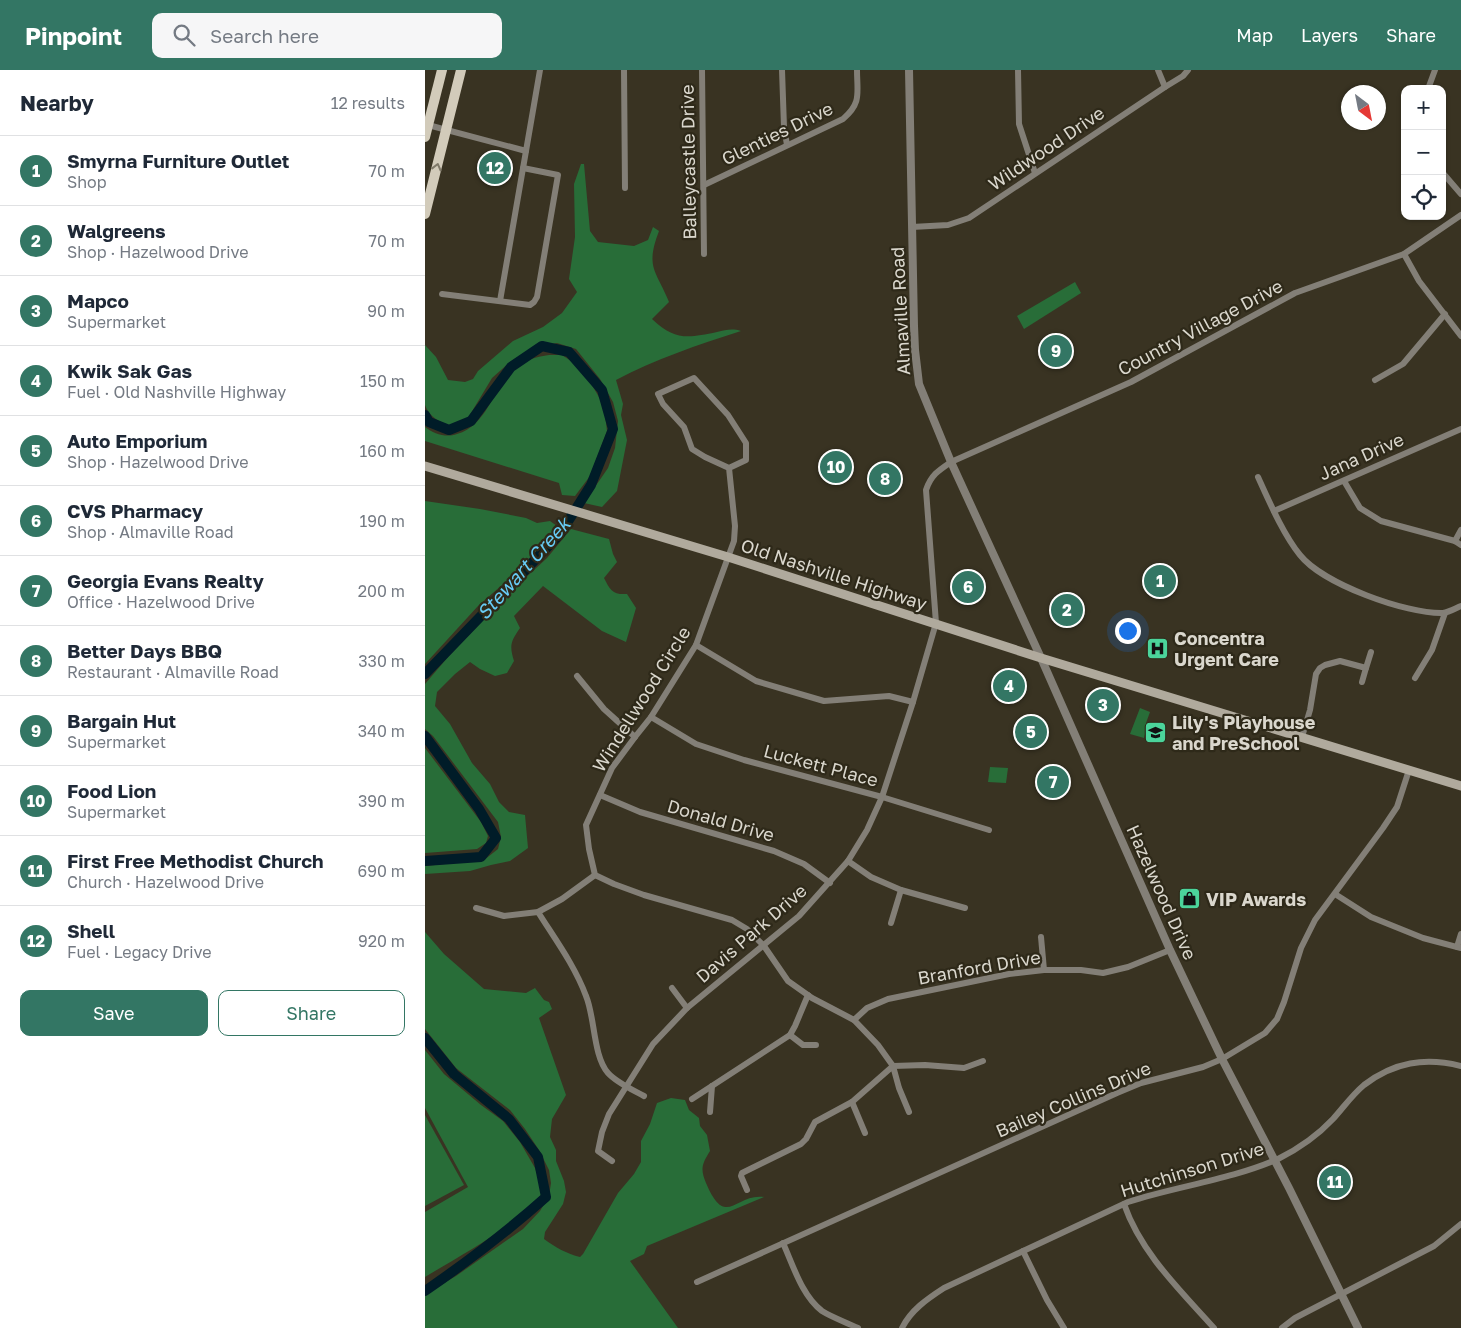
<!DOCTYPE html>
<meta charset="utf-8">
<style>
:root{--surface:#fff;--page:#f6f6f7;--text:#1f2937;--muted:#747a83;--line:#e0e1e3;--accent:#337664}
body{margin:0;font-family:"Golos Text",sans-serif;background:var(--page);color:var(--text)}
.controls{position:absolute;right:15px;top:15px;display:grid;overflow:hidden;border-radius:10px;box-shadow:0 1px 4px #0004}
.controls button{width:45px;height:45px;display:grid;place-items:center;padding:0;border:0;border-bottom:1px solid var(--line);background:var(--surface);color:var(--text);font:25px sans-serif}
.compass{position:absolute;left:916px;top:15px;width:45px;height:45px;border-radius:50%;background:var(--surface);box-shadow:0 1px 4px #0004;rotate:148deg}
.you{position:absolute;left:702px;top:560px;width:18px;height:18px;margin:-12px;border:4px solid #fff;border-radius:50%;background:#1a73e8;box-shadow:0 0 0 8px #1a73e833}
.badge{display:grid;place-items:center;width:32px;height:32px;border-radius:50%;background:var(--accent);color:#fff;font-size:16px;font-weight:700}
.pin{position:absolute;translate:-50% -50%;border:2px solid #fff;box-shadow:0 1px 5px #0006}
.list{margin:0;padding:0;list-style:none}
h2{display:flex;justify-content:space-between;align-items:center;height:65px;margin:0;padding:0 20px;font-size:21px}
h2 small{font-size:16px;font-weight:400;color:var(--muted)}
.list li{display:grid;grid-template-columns:32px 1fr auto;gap:15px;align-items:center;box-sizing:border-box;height:70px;padding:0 20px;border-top:1px solid var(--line)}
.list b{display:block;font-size:19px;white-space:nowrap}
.list p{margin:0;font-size:16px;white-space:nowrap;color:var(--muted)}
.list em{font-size:16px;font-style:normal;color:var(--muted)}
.actions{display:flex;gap:10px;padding:15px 20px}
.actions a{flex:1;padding:11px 0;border:1px solid var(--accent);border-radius:10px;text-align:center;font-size:18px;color:var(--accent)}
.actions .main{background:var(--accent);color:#fff}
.icon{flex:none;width:28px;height:28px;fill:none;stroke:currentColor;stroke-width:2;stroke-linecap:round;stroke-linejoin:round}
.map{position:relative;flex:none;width:1036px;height:1258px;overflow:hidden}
header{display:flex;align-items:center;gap:30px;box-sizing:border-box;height:70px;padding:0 25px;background:var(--accent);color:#fff}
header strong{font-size:24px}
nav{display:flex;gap:28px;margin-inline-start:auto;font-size:18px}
.search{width:350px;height:45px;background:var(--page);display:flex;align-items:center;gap:12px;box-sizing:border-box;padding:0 18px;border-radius:10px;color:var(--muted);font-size:19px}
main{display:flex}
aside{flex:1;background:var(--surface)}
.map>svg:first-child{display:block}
.green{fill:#286d38}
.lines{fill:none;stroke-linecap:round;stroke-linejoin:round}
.river{stroke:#001c28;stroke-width:10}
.minor{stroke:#837f77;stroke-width:6}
.tertiary{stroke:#837f77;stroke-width:8}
.secondary{stroke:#b0aa9d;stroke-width:9}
.primary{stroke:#d2cbba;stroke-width:10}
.oneway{stroke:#807a6a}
.labels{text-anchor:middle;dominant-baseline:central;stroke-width:4.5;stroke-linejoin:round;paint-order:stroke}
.street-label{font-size:18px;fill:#dad7cd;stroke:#2e2919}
.poi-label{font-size:18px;font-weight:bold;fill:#dad7cd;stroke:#2e2919;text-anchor:start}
.water-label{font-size:19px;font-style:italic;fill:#67ccf6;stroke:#2e2919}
</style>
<header>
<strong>Pinpoint</strong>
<div class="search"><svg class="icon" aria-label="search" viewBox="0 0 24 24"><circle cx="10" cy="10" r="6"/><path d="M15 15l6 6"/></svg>Search here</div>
<nav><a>Map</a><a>Layers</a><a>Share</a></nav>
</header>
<main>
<aside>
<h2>Nearby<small>12 results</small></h2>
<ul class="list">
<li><span class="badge">1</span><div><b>Smyrna Furniture Outlet</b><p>Shop</p></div><em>70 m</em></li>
<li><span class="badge">2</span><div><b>Walgreens</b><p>Shop · Hazelwood Drive</p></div><em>70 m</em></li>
<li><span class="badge">3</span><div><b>Mapco</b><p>Supermarket</p></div><em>90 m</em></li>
<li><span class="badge">4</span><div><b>Kwik Sak Gas</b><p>Fuel · Old Nashville Highway</p></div><em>150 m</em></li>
<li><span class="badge">5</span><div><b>Auto Emporium</b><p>Shop · Hazelwood Drive</p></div><em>160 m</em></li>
<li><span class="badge">6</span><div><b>CVS Pharmacy</b><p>Shop · Almaville Road</p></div><em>190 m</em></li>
<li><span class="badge">7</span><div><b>Georgia Evans Realty</b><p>Office · Hazelwood Drive</p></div><em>200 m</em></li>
<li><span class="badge">8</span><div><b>Better Days BBQ</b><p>Restaurant · Almaville Road</p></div><em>330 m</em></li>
<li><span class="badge">9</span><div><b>Bargain Hut</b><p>Supermarket</p></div><em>340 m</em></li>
<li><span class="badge">10</span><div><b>Food Lion</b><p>Supermarket</p></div><em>390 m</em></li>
<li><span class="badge">11</span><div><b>First Free Methodist Church</b><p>Church · Hazelwood Drive</p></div><em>690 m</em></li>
<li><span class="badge">12</span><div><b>Shell</b><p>Fuel · Legacy Drive</p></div><em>920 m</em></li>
</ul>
<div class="actions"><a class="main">Save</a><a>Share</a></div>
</aside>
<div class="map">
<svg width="1036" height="1258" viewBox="0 0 1036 1258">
<rect width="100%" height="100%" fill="#393322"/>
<g class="green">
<path d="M156,94H159L165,161L173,172L209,176L223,170L228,157L234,161C220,198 231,200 244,232L227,249C250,271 263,268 292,262C301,260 307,258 316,261C273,275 230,289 191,310L198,334L196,345L202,370L192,421L177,437L159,433L183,398L190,378L193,351L188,332L175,309L151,279L132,273L109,277L85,292L67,308L43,348L27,356C16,353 4,347 0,335C0,325 0,288 0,275L11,287L23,310L40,312L48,309L53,301L88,271L118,257L137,243L152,222L144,209L150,167L149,114Z"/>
<path d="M650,212L656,223L599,259L592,246Z"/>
<path d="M124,285H137L152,295L167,315L179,336L182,361L165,406L150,426L137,425L134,413L0,371V357C9,364 21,368 32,364C65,354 68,314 92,296C102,289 112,287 124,285Z"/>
<path d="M0,431L55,439L101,448L112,453L125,451L132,456L116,476L85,508L53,536L0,594Z"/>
<path d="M146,459L184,469L188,484L192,492L179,508C185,520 188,525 202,524L211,538L201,572L177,561L118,516L89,546L95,558C86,571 84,575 89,591L82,603L70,606L55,599L45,592L30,604L12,622L10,636L25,654L47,693L65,714L74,732L84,742L100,745L103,778L85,791L66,795L45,801L0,804V796L59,790L73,779L76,767L73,752L8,666L0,659V614L23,587L82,525L122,488Z"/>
<path d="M715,638L725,642L721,653L723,654L719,668L705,664Z"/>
<path d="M0,678L56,752L63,766L61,773L52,779L0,783Z"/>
<path d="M565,697L583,698L581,713L563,712Z"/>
<path d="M0,862L19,884L59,919L101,923L110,918L119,930L124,932L127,939L114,948L141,1025L127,1049L125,1067L131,1080V1091L139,1111L141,1122L138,1134L120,1162L119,1169C130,1177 142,1184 155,1187L158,1184L193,1123L209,1104L216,1092V1071L225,1054L232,1033L246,1028L260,1030L264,1040L274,1048L275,1056L282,1065L285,1081C277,1094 275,1099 281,1113C301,1160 310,1123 339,1127L222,1176L219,1184L205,1191L253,1258H0V1224L31,1206L98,1159L115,1141L124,1126L126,1113L124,1100L114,1080L100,1059L85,1040L31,998L0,959Z"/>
<path d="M0,980L19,1004L56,1035L78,1051L95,1072L110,1098L115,1113L116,1125C83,1161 41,1182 0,1207V1142L43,1117L0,1038Z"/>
<path d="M0,1045L39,1115L0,1136Z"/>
</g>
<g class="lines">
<g class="river">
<path d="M0,345L4,352L24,360L46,351L86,297L117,276L144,282L177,320L188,359L166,415L135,464L0,604"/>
<path d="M0,666L54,739L71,768L56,787L0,791"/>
<path d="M0,968L29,1004L84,1049L113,1087L121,1127C83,1161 42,1192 0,1221"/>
</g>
<g class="minor">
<path d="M199,0L200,118"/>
<path d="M277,0L279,184"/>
<path d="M357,0L359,57L362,75"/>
<path d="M593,0L594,54L610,103"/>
<path d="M733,0L740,17"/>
<path d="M1003,19L1010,0"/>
<path d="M3,55L101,81L115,0"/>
<path d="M1017,102L1036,124"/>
<path d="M279,115L418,49C437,33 432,23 432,0"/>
<path d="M487,157L523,155L544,148L740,17L758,6L763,0"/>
<path d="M979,184L994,211L1036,266"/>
<path d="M17,224L105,235L109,232L112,227L133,105L98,98"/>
<path d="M75,231L101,81"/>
<path d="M950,310L978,294L1020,244"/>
<path d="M304,398L280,387L267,379L259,357L238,334L233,324L269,308L303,345L321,373V390L304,398L310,456L309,471L271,575L226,647L210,667L187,698L161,755L164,779L170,805L189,814L219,825L307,850L322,859L339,876L363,911L387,928L429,950L453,975L468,996L500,995L539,998L558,991"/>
<path d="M833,407C844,431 858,464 875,485C898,514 981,544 1018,543C1024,542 1031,538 1036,536"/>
<path d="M919,411L935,438L956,451L1030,471L1036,475"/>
<path d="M849,441L1036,359"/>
<path d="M1030,471L1036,460"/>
<path d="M271,575L331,611L399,631L464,626L488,632"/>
<path d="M941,598L946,582"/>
<path d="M152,606L179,639L210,667"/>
<path d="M990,608L1007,580L1020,543"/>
<path d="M226,647L271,674L319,690L457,727L564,760"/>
<path d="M877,667L885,640L891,604L895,598L900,595L915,591L941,598L937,612"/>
<path d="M175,725L215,742L349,781L379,794L405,813"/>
<path d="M423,791L446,807L476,820L540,838"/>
<path d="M910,824L946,847L998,868L1036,878"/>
<path d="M51,838L79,846L113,842L137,829L170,805"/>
<path d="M113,842C130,869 150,896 161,926C170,947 168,986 183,1003C192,1013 208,1020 219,1026"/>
<path d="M466,853L476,820"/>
<path d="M616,867L619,900"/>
<path d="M1032,877L1036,864"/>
<path d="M247,918L262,938"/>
<path d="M429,950L442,938L463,929L584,904L619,900H656L678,903L703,897L745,880"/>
<path d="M365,965L378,975H391"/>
<path d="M267,1029L365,965L370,956L383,925"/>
<path d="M427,1032L440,1063"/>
<path d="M285,1042L287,1016"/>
<path d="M187,1091L173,1081L177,1062L184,1044L228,974L262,938L374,846L423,791L442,760L457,727L488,632L511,553L501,420C506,405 514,400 526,392L706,312L870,223L979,184L1036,145"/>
<path d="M322,1120L316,1106L317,1103L376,1074L381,1069L390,1052L427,1032L468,996L474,1018L484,1042"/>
<path d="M699,1134C716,1183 755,1220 789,1258"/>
<path d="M358,1173C368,1195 377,1226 397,1241C408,1248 421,1252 433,1258"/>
<path d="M598,1181L622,1230L639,1258"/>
<path d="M272,1212L692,1023L716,1013L778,997L797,989L840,963L852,949L859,932L876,878L890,850L958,758L972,737L984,700"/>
<path d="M477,1258C486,1240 502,1229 519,1218L703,1132C752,1116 805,1110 853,1089C873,1079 893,1065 908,1049C918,1038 927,1025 939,1015C969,992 1000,987 1036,996"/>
<path d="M857,1258L870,1248L1009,1176L1036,1154"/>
</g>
<path class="tertiary" d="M484,0L489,256L490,280L494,314L526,392L616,588L745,880L797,989L864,1118L933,1258"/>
<path class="secondary" d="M0,396L303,487L616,588L1036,716"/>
<g class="primary">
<path d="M0,67L17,0"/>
<path d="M0,144L36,0"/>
</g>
</g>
<defs><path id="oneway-chevron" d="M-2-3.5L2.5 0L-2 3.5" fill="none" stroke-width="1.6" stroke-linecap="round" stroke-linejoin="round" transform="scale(1.25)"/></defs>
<use class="oneway" href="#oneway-chevron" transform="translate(12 97) rotate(-76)"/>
<defs>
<symbol id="hospital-square" viewBox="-11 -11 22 22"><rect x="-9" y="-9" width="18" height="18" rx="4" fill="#4bd49b" stroke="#2e2919"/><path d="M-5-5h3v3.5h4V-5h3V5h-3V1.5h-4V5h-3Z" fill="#111"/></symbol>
<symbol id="school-square" viewBox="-11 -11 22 22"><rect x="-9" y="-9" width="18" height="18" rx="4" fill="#4bd49b" stroke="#2e2919"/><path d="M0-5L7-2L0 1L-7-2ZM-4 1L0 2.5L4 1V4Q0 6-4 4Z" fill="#111"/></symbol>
<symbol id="shop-square" viewBox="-11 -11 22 22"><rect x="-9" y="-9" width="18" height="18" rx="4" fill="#4bd49b" stroke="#2e2919"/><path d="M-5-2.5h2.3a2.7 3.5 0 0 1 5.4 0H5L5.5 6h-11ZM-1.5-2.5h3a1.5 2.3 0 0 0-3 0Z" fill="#111"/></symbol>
</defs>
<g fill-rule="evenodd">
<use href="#hospital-square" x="720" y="566" width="25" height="25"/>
<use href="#school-square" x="718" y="650" width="25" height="25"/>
<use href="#shop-square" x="752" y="816" width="25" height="25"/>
</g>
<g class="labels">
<g class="street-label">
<text transform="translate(352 63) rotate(-26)">Glenties Drive</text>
<text transform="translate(621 78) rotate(-34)">Wildwood Drive</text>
<text transform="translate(263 92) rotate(-91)">Balleycastle Drive</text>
<text transform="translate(475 241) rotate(-93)">Almaville Road</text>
<text transform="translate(775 257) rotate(-28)">Country Village Drive</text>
<text transform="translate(936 386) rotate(-24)">Jana Drive</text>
<text transform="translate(409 504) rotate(18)">Old Nashville Highway</text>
<text transform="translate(216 629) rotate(-58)">Windellwood Circle</text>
<text transform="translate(396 695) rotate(15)">Luckett Place</text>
<text transform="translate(296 750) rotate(16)">Donald Drive</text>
<text transform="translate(737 822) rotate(66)">Hazelwood Drive</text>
<text transform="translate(326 863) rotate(-41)">Davis Park Drive</text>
<text transform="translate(554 897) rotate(-10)">Branford Drive</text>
<text transform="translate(648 1029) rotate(-23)">Bailey Collins Drive</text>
<text transform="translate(767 1099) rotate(-17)">Hutchinson Drive</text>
</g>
<g class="poi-label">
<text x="749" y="568">Concentra<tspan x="749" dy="21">Urgent Care</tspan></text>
<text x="747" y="652">Lily's Playhouse<tspan x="747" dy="21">and PreSchool</tspan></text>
<text x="781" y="829">VIP Awards</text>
</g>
<g class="water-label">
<text transform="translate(98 498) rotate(-48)">Stewart Creek</text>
</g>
</g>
</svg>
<div class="controls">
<button>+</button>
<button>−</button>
<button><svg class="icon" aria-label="locate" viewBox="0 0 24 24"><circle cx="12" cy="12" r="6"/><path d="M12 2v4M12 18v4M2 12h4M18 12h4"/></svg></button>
</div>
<svg class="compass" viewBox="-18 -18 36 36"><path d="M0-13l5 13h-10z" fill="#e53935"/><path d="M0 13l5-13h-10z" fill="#747a83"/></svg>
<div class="you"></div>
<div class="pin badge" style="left:735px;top:511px">1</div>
<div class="pin badge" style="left:642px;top:540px">2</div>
<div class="pin badge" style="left:678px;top:635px">3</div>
<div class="pin badge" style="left:584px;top:616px">4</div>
<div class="pin badge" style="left:606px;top:662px">5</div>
<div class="pin badge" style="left:543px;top:517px">6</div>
<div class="pin badge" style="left:628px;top:712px">7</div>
<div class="pin badge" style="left:460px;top:409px">8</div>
<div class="pin badge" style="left:631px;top:281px">9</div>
<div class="pin badge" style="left:411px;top:397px">10</div>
<div class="pin badge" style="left:910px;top:1112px">11</div>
<div class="pin badge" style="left:70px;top:98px">12</div>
</div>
</main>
